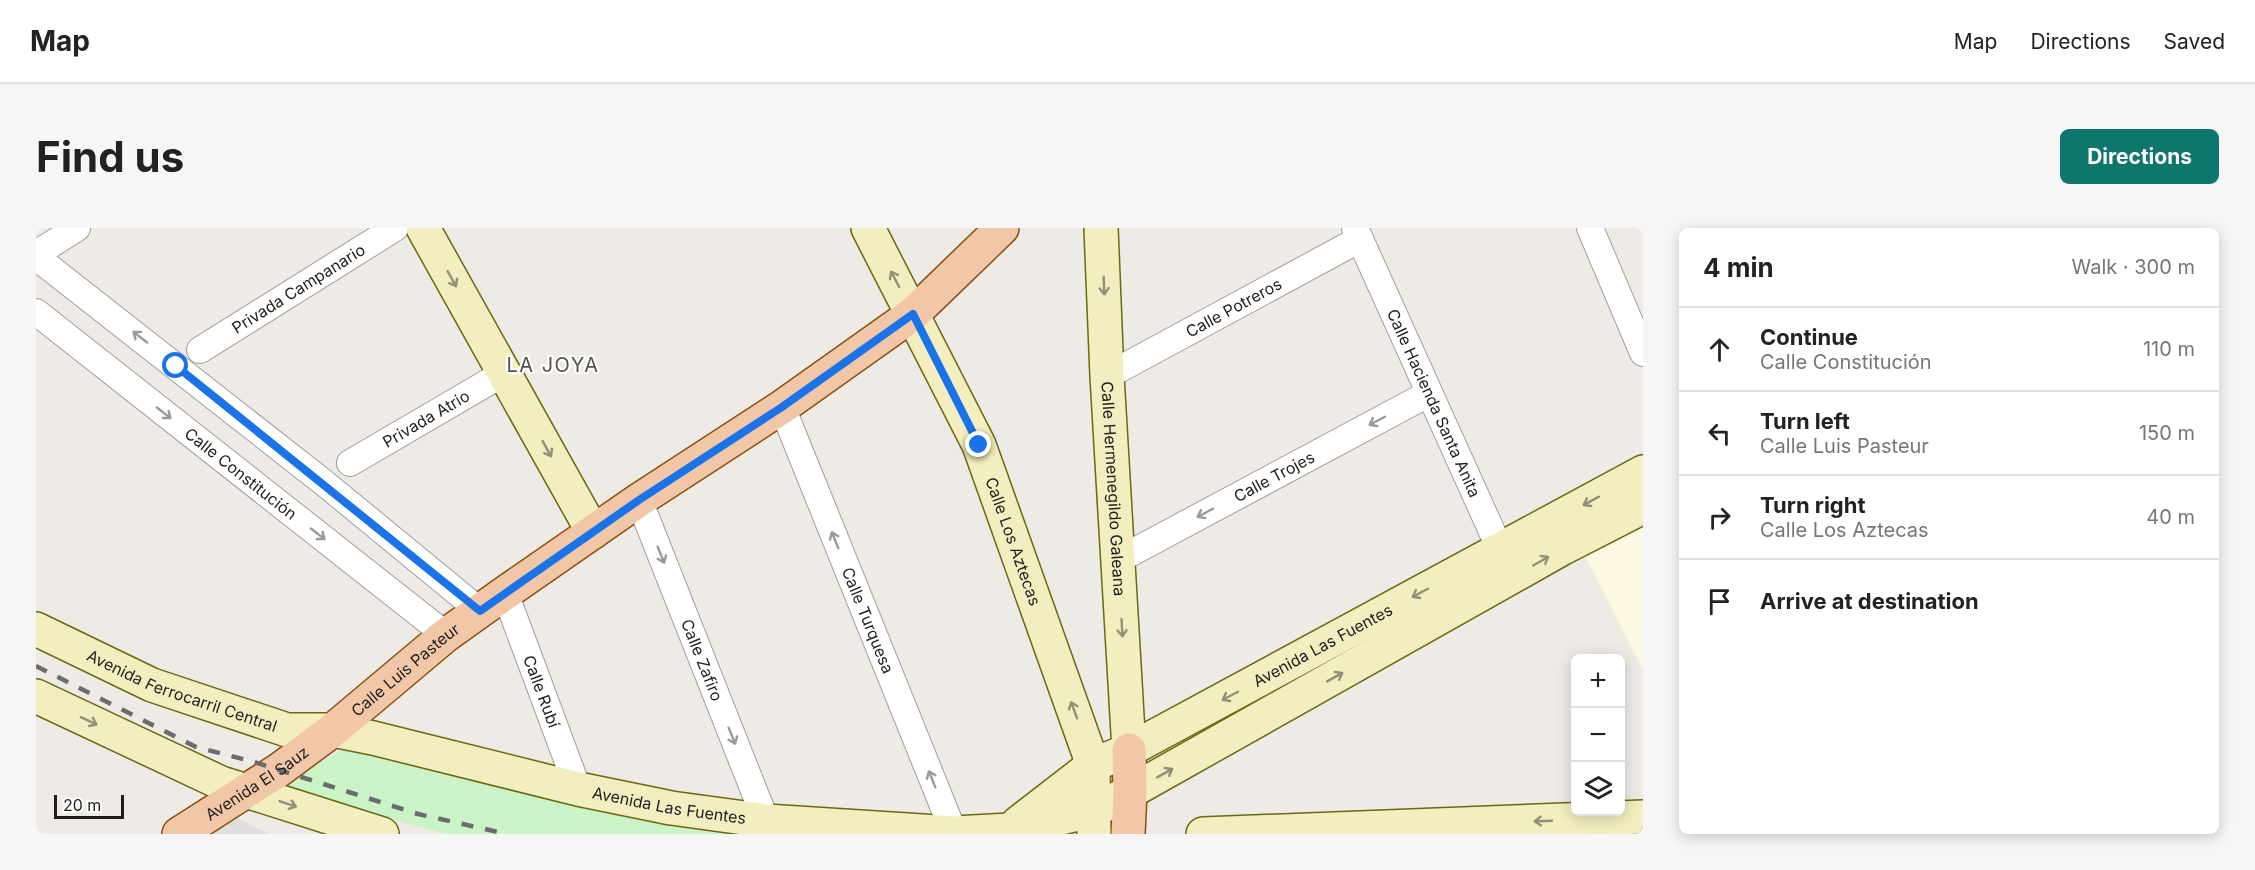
<!DOCTYPE html>
<meta charset="utf-8">
<style>
:root{--surface:#fff;--page:#f6f6f6;--text:#222;--muted:#767676;--line:#e0e0e0;--accent:#0f766e}
body{margin:0;font-family:Inter,sans-serif;background:var(--page);color:var(--text)}
.controls{position:absolute;right:18px;bottom:18px;display:grid;overflow:hidden;border-radius:9px;box-shadow:0 3px 15px #0003}
.controls button{width:54px;height:54px;display:grid;place-items:center;padding:0;border:0;border-bottom:2px solid var(--line);background:var(--surface);color:var(--text);font:30px sans-serif}
.scale{position:absolute;left:18px;bottom:15px;width:70px;box-sizing:border-box;padding-left:6px;border:3px solid #1e1e1e;border-top:0;font-size:16px;line-height:21px;white-space:nowrap;color:#1e1e1e;-webkit-text-stroke:4px #fff;paint-order:stroke}
.stop{position:absolute;width:18px;height:18px;margin:-14px;border:4px solid #1a73e8;border-radius:50%;background:#fff}
.stop.end{background:#1a73e8;border-color:#fff;box-shadow:0 2px 6px #0008}
.list{margin:0;padding:0;list-style:none}
h2{display:flex;justify-content:space-between;align-items:center;height:78px;margin:0;padding:0 24px;font-size:26px}
h2 small{font-size:20px;font-weight:400;color:var(--muted)}
.list li{display:grid;grid-template-columns:39px 1fr auto;gap:18px;align-items:center;box-sizing:border-box;height:84px;padding:0 24px;border-top:2px solid var(--line)}
.list b{display:block;font-size:22px;white-space:nowrap}
.list p{margin:0;font-size:20px;white-space:nowrap;color:var(--muted)}
.list em{font-size:20px;font-style:normal;color:var(--muted)}
.icon{flex:none;width:33px;height:33px;fill:none;stroke:currentColor;stroke-width:2;stroke-linecap:round;stroke-linejoin:round}
.map{position:relative;flex:none;width:1607px;height:606px;overflow:hidden;border-radius:9px}
header{display:flex;align-items:center;gap:36px;box-sizing:border-box;height:84px;padding:0 30px;background:var(--surface);border-bottom:2px solid var(--line)}
header strong{font-size:28px}
nav{display:flex;gap:33px;margin-inline-start:auto;font-size:21px}
.intro{display:flex;align-items:center;justify-content:space-between;box-sizing:border-box;height:144px;padding:0 36px}
h1{margin:0;font-size:42px}
.button{padding:15px 27px;border-radius:9px;background:var(--accent);color:#fff;font-size:21px;font-weight:700}
main{display:flex;gap:36px;padding:0 36px}
aside{flex:1;background:var(--surface);border-radius:9px;box-shadow:0 3px 15px #0003}
.map>svg:first-child{display:block}
.education{fill:#fcf8e1}
.park{fill:#caf4c7}
.parking{fill:#dedede}
.lines{fill:none;stroke-linecap:round;stroke-linejoin:round}
.minor-casing{stroke:#9f9f9f;stroke-width:28}
.secondary-casing{stroke:#6a6810;stroke-width:36}
.primary-casing{stroke:#895010;stroke-width:36}
.minor{stroke:#fff;stroke-width:26}
.secondary{stroke:#f3eebf;stroke-width:33}
.primary{stroke:#f2c7a7;stroke-width:33}
.rail{stroke:#6c6c6c;stroke-width:4.5;stroke-dasharray:12 12;stroke-linecap:butt}
.oneway{stroke:#939077}
.oneway2{stroke:#9a9a9a}
.route{stroke:#1a73e8;stroke-width:8}
.labels{text-anchor:middle;dominant-baseline:central;stroke-width:4.5;stroke-linejoin:round;paint-order:stroke}
.street-label{font-size:16px;fill:#1e1e1e;stroke:#fff}
.quarter-label{font-size:20px;letter-spacing:1.5px;fill:#515151;stroke:#fff}
</style>
<header>
<strong>Map</strong>
<nav><a>Map</a><a>Directions</a><a>Saved</a></nav>
</header>
<div class="intro"><h1>Find us</h1><a class="button">Directions</a></div>
<main>
<div class="map">
<svg width="1607" height="606" viewBox="0 0 1607 606">
<rect width="100%" height="100%" fill="#eeeae6"/>
<path class="education" d="M1607,297V442L1548,326Z"/>
<path class="park" d="M314,518L712,606H410L240,559Z"/>
<path class="parking" d="M202,590L232,606H156L184,592Z"/>
<g class="lines">
<defs>
<g id="minor">
<path id="s1" d="M1319,0L1472,339"/>
<path d="M1554,0L1607,125"/>
<path d="M0,26L41,0"/>
<path d="M0,29L287,254L444,383"/>
<path id="s2" d="M0,84L410,407"/>
<path id="s3" d="M164,122L359,0"/>
<path id="s4" d="M1071,148L1324,11"/>
<path id="s5" d="M746,179L918,605"/>
<path id="s6" d="M314,235L468,145"/>
<path id="s7" d="M603,272L730,593"/>
<path id="s8" d="M1082,332L1392,166"/>
<path id="s9" d="M469,365L542,561"/>
</g>
<g id="secondary">
<path d="M387,0L557,304"/>
<path id="s10" d="M832,0L943,217L1057,537L1058,606"/>
<path id="s11" d="M1065,0L1071,148L1093,522"/>
<path id="s12" d="M0,401L116,457L251,502H297L337,510L542,561L635,580L730,593L918,605L974,602L1059,582L1094,564L1527,320L1607,279"/>
<path d="M0,468L185,555L346,606"/>
<path id="s13" d="M982,595L1057,537L1093,522L1607,244"/>
<path d="M1167,606L1607,589"/>
</g>
<g id="primary">
<path id="s14" d="M143,606L243,542L297,502L410,407L469,365L603,272L746,179L877,86L966,0"/>
<path d="M1092,606L1094,564L1093,522"/>
</g>
</defs>
<use href="#minor" class="minor-casing"/>
<use href="#secondary" class="secondary-casing"/>
<use href="#primary" class="primary-casing"/>
<use href="#minor" class="minor"/>
<use href="#secondary" class="secondary"/>
<use href="#primary" class="primary"/>
<path class="rail" d="M0,438L160,519L218,534L382,586L471,606"/>
</g>
<defs><path id="oneway-shaft" d="M-6 0H5M1.5-3L5.5 0L1.5 3" fill="none" stroke-width="1.6" stroke-linecap="round" stroke-linejoin="round" transform="scale(1.5)"/></defs>
<g class="oneway">
<use href="#oneway-shaft" transform="translate(416 51) rotate(61)"/>
<use href="#oneway-shaft" transform="translate(859 51) rotate(-118)"/>
<use href="#oneway-shaft" transform="translate(1068 58) rotate(88)"/>
<use href="#oneway-shaft" transform="translate(511 221) rotate(61)"/>
<use href="#oneway-shaft" transform="translate(1555 273) rotate(151)"/>
<use href="#oneway-shaft" transform="translate(1505 333) rotate(-30)"/>
<use href="#oneway-shaft" transform="translate(1384 365) rotate(152)"/>
<use href="#oneway-shaft" transform="translate(1086 400) rotate(87)"/>
<use href="#oneway-shaft" transform="translate(1299 449) rotate(-29)"/>
<use href="#oneway-shaft" transform="translate(1194 468) rotate(152)"/>
<use href="#oneway-shaft" transform="translate(1038 482) rotate(-110)"/>
<use href="#oneway-shaft" transform="translate(53 493) rotate(25)"/>
<use href="#oneway-shaft" transform="translate(1129 545) rotate(-29)"/>
<use href="#oneway-shaft" transform="translate(252 576) rotate(18)"/>
<use href="#oneway-shaft" transform="translate(1507 593) rotate(178)"/>
</g>
<g class="oneway2">
<use href="#oneway-shaft" transform="translate(104 109) rotate(-142)"/>
<use href="#oneway-shaft" transform="translate(128 185) rotate(38)"/>
<use href="#oneway-shaft" transform="translate(1341 193) rotate(152)"/>
<use href="#oneway-shaft" transform="translate(1169 285) rotate(152)"/>
<use href="#oneway-shaft" transform="translate(282 306) rotate(38)"/>
<use href="#oneway-shaft" transform="translate(799 312) rotate(-112)"/>
<use href="#oneway-shaft" transform="translate(625 327) rotate(68)"/>
<use href="#oneway-shaft" transform="translate(696 508) rotate(68)"/>
<use href="#oneway-shaft" transform="translate(896 551) rotate(-112)"/>
</g>
<g class="lines">
<path class="route" d="M140,138L444,383L603,272L746,179L877,86L943,217"/>
</g>
<g class="labels">
<g class="street-label">
<text stroke="none"><textPath href="#s3" startOffset="116">Privada Campanario</textPath></text>
<text stroke="none"><textPath href="#s4" startOffset="144">Calle Potreros</textPath></text>
<text stroke="none"><textPath href="#s1" startOffset="192">Calle Hacienda Santa Anita</textPath></text>
<text stroke="none"><textPath href="#s6" startOffset="88">Privada Atrio</textPath></text>
<text stroke="none"><textPath href="#s2" startOffset="261">Calle Constitución</textPath></text>
<text stroke="none"><textPath href="#s8" startOffset="177">Calle Trojes</textPath></text>
<text stroke="none"><textPath href="#s11" startOffset="261">Calle Hermenegildo Galeana</textPath></text>
<text stroke="none"><textPath href="#s10" startOffset="346">Calle Los Aztecas</textPath></text>
<text stroke="none"><textPath href="#s5" startOffset="230">Calle Turquesa</textPath></text>
<text stroke="none"><textPath href="#s13" startOffset="354">Avenida Las Fuentes</textPath></text>
<text stroke="none"><textPath href="#s7" startOffset="172">Calle Zafiro</textPath></text>
<text stroke="none"><textPath href="#s14" startOffset="280">Calle Luis Pasteur</textPath></text>
<text stroke="none"><textPath href="#s12" startOffset="159">Avenida Ferrocarril Central</textPath></text>
<text stroke="none"><textPath href="#s9" startOffset="105">Calle Rubí</textPath></text>
<text stroke="none"><textPath href="#s14" startOffset="93">Avenida El Sauz</textPath></text>
<text stroke="none"><textPath href="#s12" startOffset="662">Avenida Las Fuentes</textPath></text>
</g>
<g class="quarter-label">
<text x="517" y="137">LA JOYA</text>
</g>
</g>
</svg>
<div class="controls">
<button>+</button>
<button>−</button>
<button><svg class="icon" aria-label="layers" viewBox="0 0 24 24"><path d="M12 4l9 5-9 5-9-5zM3 14l9 5 9-5"/></svg></button>
</div>
<div class="scale">20 m</div>
<div class="stop" style="left:140px;top:138px"></div>
<div class="stop end" style="left:943px;top:217px"></div>
</div>
<aside>
<h2>4 min<small>Walk · 300 m</small></h2>
<ul class="list">
<li><svg class="icon" aria-label="ahead" viewBox="0 0 24 24"><path d="M12 20V5M6 11l6-6 6 6"/></svg><div><b>Continue</b><p>Calle Constitución</p></div><em>110 m</em></li>
<li><svg class="icon" aria-label="left" viewBox="0 0 24 24"><path d="M17 20v-9H6M10 6l-5 5 5 5"/></svg><div><b>Turn left</b><p>Calle Luis Pasteur</p></div><em>150 m</em></li>
<li><svg class="icon" aria-label="right" viewBox="0 0 24 24"><path d="M7 20v-9h11M14 6l5 5-5 5"/></svg><div><b>Turn right</b><p>Calle Los Aztecas</p></div><em>40 m</em></li>
<li><svg class="icon" aria-label="arrive" viewBox="0 0 24 24"><path d="M6 21V4h12l-3 4 3 4H6"/></svg><div><b>Arrive at destination</b></div></li>
</ul>
</aside>
</main>
